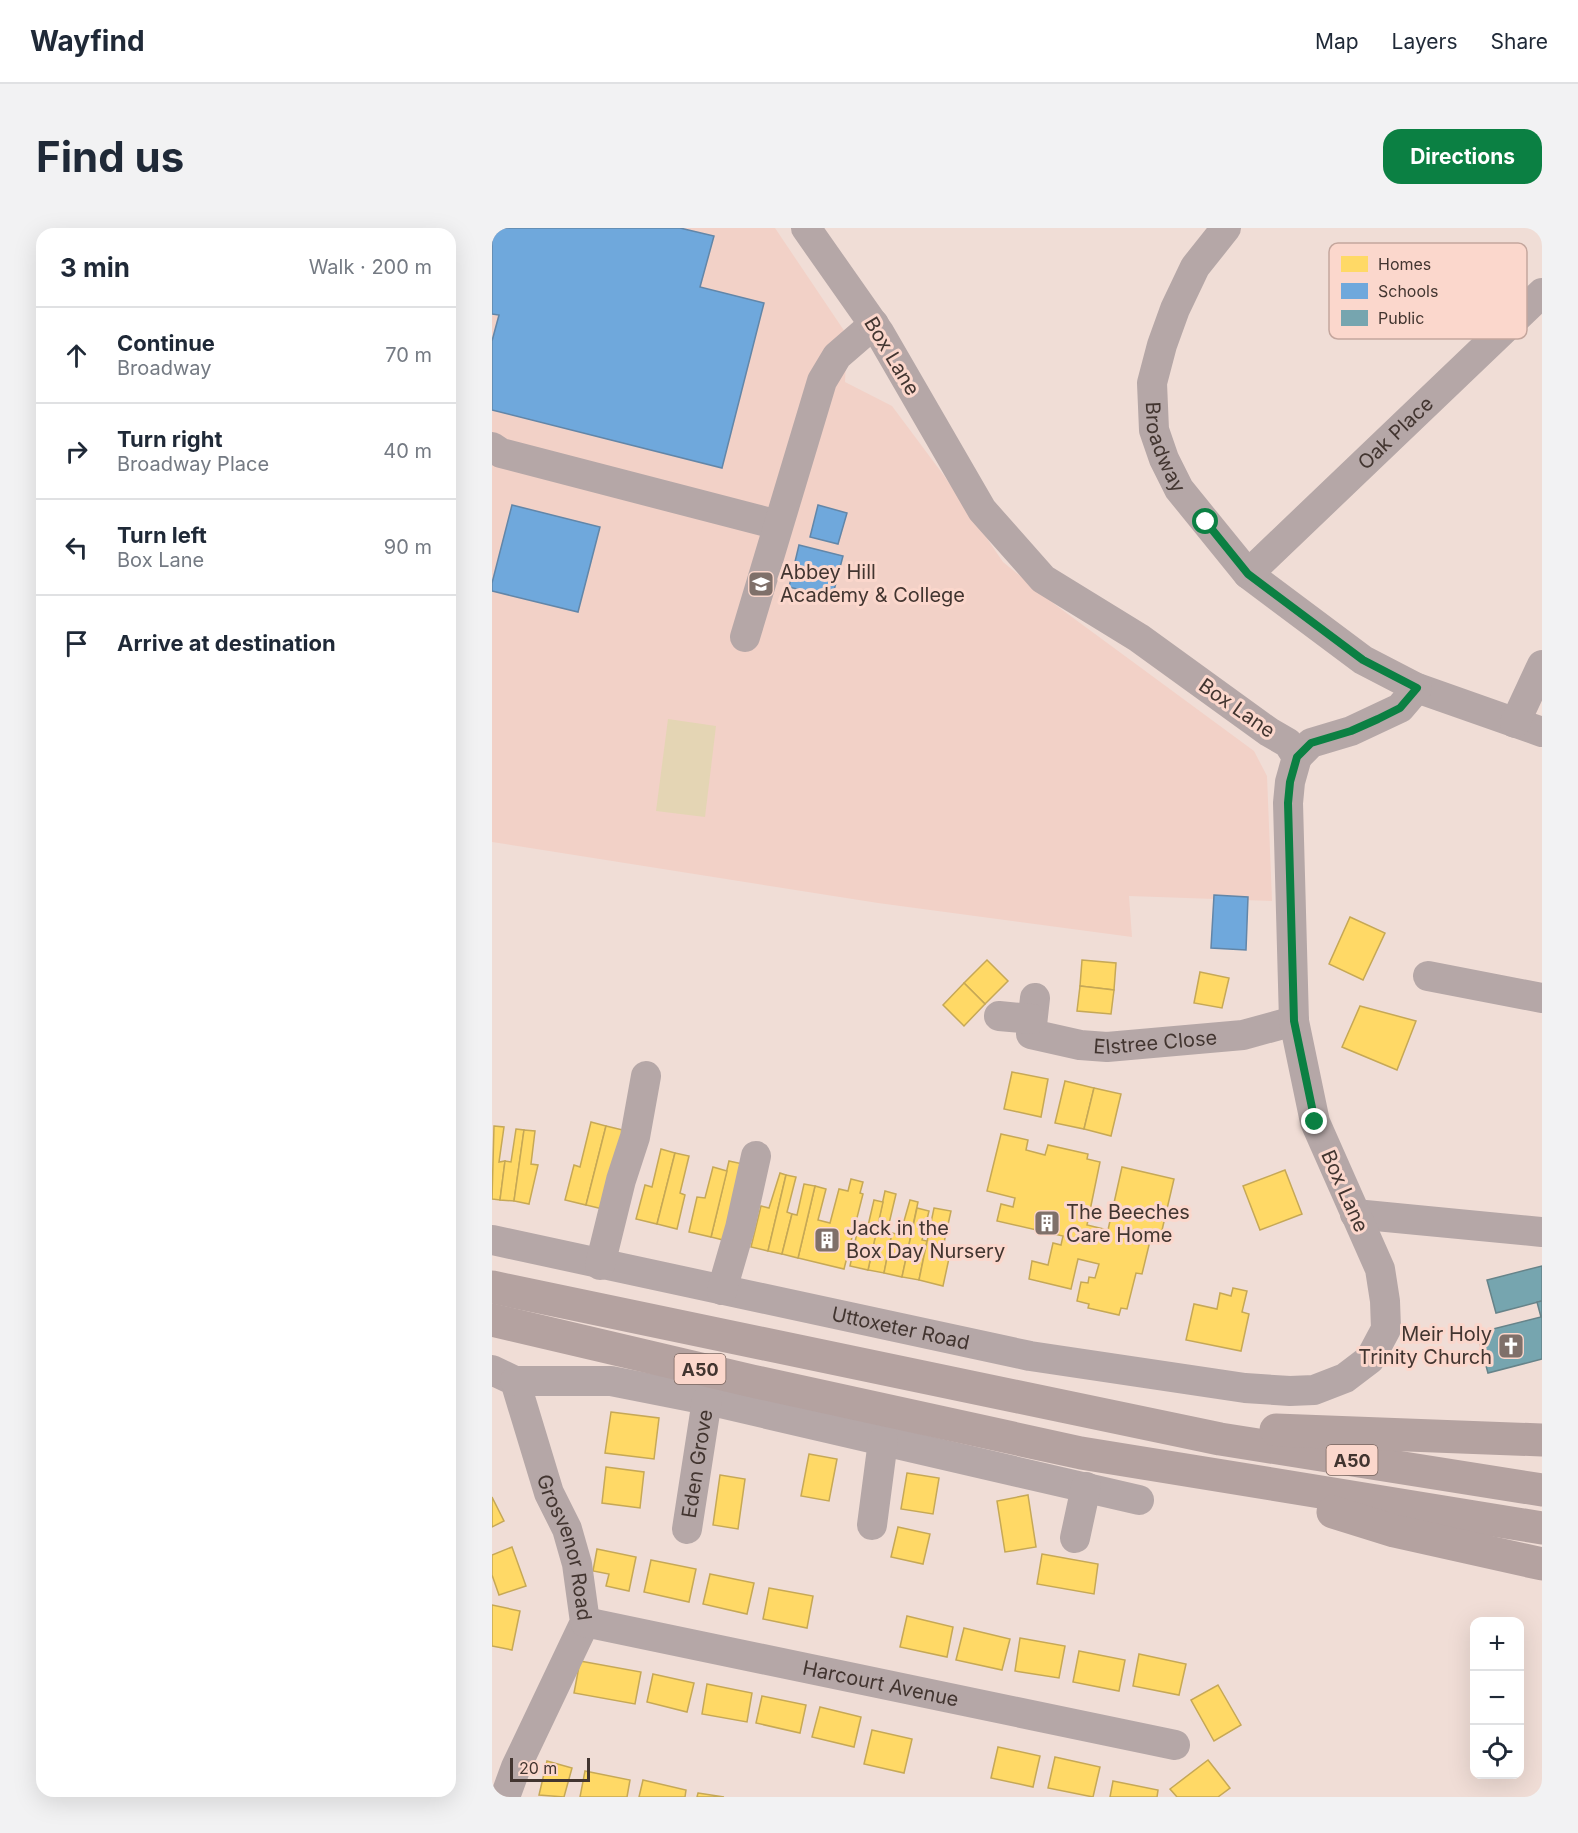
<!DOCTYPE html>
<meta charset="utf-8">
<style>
:root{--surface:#fff;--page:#f2f2f3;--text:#1f2937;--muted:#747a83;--line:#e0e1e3;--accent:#0b8043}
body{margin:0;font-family:Inter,sans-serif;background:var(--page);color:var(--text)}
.controls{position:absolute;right:18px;bottom:18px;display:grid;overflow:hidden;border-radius:12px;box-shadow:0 6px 24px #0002}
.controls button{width:54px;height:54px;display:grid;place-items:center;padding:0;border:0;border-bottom:2px solid var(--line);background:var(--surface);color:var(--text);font:30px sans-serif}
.scale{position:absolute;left:18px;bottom:15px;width:80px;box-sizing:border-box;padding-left:6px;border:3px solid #423530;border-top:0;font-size:16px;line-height:21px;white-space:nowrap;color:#423530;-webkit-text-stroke:4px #fbd7cc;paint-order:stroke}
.stop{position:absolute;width:18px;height:18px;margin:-14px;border:4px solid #0b8043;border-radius:50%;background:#fff}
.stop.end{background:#0b8043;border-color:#fff;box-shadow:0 2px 6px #0008}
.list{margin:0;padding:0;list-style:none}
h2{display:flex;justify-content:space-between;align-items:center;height:78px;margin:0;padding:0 24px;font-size:26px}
h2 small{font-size:20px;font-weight:400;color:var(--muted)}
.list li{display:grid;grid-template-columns:39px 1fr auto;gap:18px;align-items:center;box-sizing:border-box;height:96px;padding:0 24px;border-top:2px solid var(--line)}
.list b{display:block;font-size:22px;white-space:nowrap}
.list p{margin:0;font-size:20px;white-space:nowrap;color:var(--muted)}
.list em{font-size:20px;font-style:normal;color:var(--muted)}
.icon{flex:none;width:33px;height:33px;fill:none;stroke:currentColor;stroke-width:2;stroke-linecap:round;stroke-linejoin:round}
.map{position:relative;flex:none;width:1050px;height:1569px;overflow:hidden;border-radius:18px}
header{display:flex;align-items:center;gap:36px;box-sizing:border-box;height:84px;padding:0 30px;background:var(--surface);border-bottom:2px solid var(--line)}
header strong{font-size:28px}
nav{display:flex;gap:33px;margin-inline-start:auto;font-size:21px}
.intro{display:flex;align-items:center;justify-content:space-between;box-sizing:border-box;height:144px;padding:0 36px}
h1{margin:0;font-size:42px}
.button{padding:15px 27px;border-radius:18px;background:var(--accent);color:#fff;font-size:21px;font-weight:700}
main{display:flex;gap:36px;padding:0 36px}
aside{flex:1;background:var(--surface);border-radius:18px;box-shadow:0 6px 24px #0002}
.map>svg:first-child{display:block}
.built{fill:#f2d1c7}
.green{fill:#e4d5b4}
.homes{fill:#ffd966;stroke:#c6a856;stroke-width:1.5}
.schools{fill:#6fa8dc;stroke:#6286a8;stroke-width:1.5}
.public{fill:#76a5af;stroke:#668389;stroke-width:1.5}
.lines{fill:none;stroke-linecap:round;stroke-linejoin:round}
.minor{stroke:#b5a7a7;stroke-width:30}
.highway{stroke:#b4a2a0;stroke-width:33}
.route{stroke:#0b8043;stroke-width:8}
.labels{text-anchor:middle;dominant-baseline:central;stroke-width:6;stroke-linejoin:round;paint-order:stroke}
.shield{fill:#fbd7cc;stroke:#7a665f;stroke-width:1.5}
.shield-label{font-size:18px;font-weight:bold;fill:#423530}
.street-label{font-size:20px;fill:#423530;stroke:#fbd7cc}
.poi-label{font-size:20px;fill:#423530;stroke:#fbd7cc;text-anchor:start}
.key{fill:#fbd7cc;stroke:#c4a69d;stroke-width:1.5}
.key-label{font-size:16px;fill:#423530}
</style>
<header>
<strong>Wayfind</strong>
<nav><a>Map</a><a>Layers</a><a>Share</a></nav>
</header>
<div class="intro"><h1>Find us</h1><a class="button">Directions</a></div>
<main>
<aside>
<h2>3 min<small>Walk · 200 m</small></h2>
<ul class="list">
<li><svg class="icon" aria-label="ahead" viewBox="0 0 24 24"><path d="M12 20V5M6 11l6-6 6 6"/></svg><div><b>Continue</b><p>Broadway</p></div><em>70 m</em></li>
<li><svg class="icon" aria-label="right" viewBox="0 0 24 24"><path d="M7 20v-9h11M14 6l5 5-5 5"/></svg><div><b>Turn right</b><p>Broadway Place</p></div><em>40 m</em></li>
<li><svg class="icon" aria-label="left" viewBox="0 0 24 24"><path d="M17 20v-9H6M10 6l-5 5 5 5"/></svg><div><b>Turn left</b><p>Box Lane</p></div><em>90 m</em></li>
<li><svg class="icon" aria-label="arrive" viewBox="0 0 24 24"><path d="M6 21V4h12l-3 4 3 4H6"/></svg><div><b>Arrive at destination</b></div></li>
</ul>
</aside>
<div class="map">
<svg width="1050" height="1569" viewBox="0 0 1050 1569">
<rect width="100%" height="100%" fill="#f0ddd6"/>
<path class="built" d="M0,0H283L355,107L353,154L400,178L453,249L511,334L565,378L762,523L775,548L780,673L637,668L640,709L386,675L0,614Z"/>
<path class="green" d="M176,491L224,498L213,589L164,583Z"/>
<g class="homes">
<path d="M858,689L893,705L871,752L837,736Z"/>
<path d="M495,732L516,753L493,776L472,755Z"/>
<path d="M590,732L624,735L622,762L588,758Z"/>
<path d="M708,744L737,750L730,780L702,775Z"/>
<path d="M472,755L493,776L472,798L451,777Z"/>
<path d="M588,758L622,762L619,786L585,783Z"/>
<path d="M868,778L924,793L905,842L850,819Z"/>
<path d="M520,844L556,851L549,889L512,881Z"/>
<path d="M573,853L602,860L592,901L563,895Z"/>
<path d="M602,860L629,866L619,908L592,901Z"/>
<path d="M99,894L114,898L94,977L73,972L82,937L88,939Z"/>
<path d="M2,898L12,899L7,934L13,933L8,972L0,971Z"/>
<path d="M114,898L135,903L115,982L94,977Z"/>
<path d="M24,901L32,902L22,973L8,972L13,933L19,934Z"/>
<path d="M32,902L43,903L39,936L46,937L37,976L22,973Z"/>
<path d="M509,906L536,912L534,922L553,927L556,917L596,926L595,931L608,934L595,997L616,1002L630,939L682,951L667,1015L658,1013L650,1046L644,1045L635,1081L629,1080L627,1087L596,1080L597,1076L585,1073L589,1054L596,1055L597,1049L603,1050L607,1036L586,1031L579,1061L537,1051L540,1033L556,1037L561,1015L569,1017L571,1008L505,993L509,976L521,979L523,970L495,963Z"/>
<path d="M169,921L183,925L165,996L144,991L153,957L160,959Z"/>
<path d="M183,925L197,928L188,965L193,967L185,1001L165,996Z"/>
<path d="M237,933L251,936L239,1014L219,1009Z"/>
<path d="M221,939L235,943L219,1009L197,1004L205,969L213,970Z"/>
<path d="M793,942L810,986L768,1002L751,958Z"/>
<path d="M288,945L294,947L276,1023L259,1019L269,978L277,980Z"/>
<path d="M294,947L304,949L295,984L300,986L290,1026L276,1023Z"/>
<path d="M359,951L371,954L368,965L371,966L352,1041L306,1030L323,958L334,961L326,992L338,995L347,961L356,963Z"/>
<path d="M312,956L323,958L306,1030L290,1026L300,986L305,987Z"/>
<path d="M393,963L404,966L395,1004L400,1005L392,1045L376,1042Z"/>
<path d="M382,972L391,974L376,1042L358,1038L366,1000L375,1002Z"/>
<path d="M418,972L426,974L410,1049L392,1045L400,1005L408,1007Z"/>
<path d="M425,980L437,983L430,1012L435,1013L427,1052L410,1049Z"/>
<path d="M442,980L459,983L451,1019L459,1021L451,1058L427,1052Z"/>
<path d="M741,1060L755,1063L750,1084L757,1086L749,1123L694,1112L702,1076L725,1081L728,1065L739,1068Z"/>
<path d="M119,1184L167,1190L162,1231L113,1225Z"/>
<path d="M317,1226L345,1231L337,1273L309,1268Z"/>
<path d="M114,1239L152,1244L148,1280L110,1275Z"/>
<path d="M415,1245L447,1250L441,1286L409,1281Z"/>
<path d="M228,1247L253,1251L246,1301L221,1297Z"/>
<path d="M536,1267L544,1319L513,1324L505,1273Z"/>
<path d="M0,1269L12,1293L0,1299Z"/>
<path d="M406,1299L438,1306L431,1336L399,1329Z"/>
<path d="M20,1319L34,1358L7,1367L0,1347V1327Z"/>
<path d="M105,1321L144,1329L137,1363L114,1358L117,1346L101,1343Z"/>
<path d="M550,1326L606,1336L602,1366L545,1356Z"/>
<path d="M159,1332L204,1341L197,1374L152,1364Z"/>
<path d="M218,1346L262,1355L255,1386L211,1376Z"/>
<path d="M277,1360L321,1368L315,1400L271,1391Z"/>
<path d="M0,1377L28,1383L20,1422L0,1418Z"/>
<path d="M415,1388L461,1399L455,1429L408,1419Z"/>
<path d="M472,1400L518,1411L510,1442L464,1432Z"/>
<path d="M528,1410L573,1418L567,1450L523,1443Z"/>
<path d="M587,1423L633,1432L627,1463L581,1454Z"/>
<path d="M647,1426L694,1436L687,1467L641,1458Z"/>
<path d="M88,1433L149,1444L143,1476L82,1465Z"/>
<path d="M161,1446L202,1455L195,1484L155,1474Z"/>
<path d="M215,1456L260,1465L255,1494L210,1486Z"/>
<path d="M726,1457L749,1497L722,1513L699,1472Z"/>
<path d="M270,1468L314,1477L308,1505L264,1495Z"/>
<path d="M328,1479L369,1489L362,1519L320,1509Z"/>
<path d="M380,1502L420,1511L412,1545L372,1536Z"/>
<path d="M506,1519L548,1528L541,1559L499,1550Z"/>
<path d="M563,1529L608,1539L601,1569L556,1560Z"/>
<path d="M716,1532L738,1560L726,1569H685L678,1561Z"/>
<path d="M55,1533L80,1540L72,1569L47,1567Z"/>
<path d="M93,1543L138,1552L135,1569H88Z"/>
<path d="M151,1552L194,1562L193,1569H147Z"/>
<path d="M621,1553L666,1562L665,1569H618Z"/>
<path d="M206,1565L232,1569H205Z"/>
</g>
<g class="schools">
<path d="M0,0H188L222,8L208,59L272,75L230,240L0,182V113L7,87L0,86Z"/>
<path d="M20,277L108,299L86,384L0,363V355Z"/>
<path d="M326,277L355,285L346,316L318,309Z"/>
<path d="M307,317L351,328L340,370L297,359Z"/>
<path d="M722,667L756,669L754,722L719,720Z"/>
</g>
<g class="public">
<path d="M1050,1038V1073L1004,1085L995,1052Z"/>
<path d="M1050,1073V1131L996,1145L985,1105L1049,1089L1045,1074Z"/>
</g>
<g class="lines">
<g class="minor">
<path id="s1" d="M734,0L703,39L683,81L670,117L660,155L662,202L672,231L687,261L756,346L871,432L925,460L1050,504"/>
<path d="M0,219L9,225L286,297"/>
<path id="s2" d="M756,346L1050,65"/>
<path d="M253,409L330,153L345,128L382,96"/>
<path d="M1023,495L1050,437"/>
<path d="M805,529L819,515L859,503L908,480L925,460"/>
<path d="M936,748L1050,770"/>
<path id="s3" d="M543,770L539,806L588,817L615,819L751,807L802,793"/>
<path d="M507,788L540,791"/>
<path d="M863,986L1050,1004"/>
<path id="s4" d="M0,1012L538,1128L753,1160L798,1163L822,1162L853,1150L878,1131L894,1101L893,1073L888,1041L823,894L802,793L796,575L798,554L805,529L796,515L777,504L647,410L551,351L490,282L387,104L314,0"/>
<path d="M108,1037L129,952L143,909L154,848"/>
<path d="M230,1062L248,1000L264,928"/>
<path id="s5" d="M0,1142L23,1153L57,1265L75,1301L85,1336L93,1394L24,1539L13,1569"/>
<path d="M23,1153H119L215,1172L647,1272"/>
<path d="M380,1297L391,1213"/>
<path id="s6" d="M195,1301L215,1172"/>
<path d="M583,1310L594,1259"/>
<path id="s7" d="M93,1394L683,1517"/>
</g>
<g class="highway">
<path d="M0,1059L728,1211L1050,1262"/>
<path d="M0,1092L260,1153L589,1225L1050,1300"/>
<path d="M784,1202L1050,1212"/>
<path d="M841,1284L902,1303L1050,1336"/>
</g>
</g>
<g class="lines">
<path class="route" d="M714,294L756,346L871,432L925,460L908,480L886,491L859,503L819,515L805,529L798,554L796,575L802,793L823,894"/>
</g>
<defs>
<symbol id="school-square" viewBox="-11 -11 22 22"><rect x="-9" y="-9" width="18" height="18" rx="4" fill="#7f706a" stroke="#fbd7cc"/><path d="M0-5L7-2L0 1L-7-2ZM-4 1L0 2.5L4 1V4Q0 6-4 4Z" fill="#fff"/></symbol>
<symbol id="building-square" viewBox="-11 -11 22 22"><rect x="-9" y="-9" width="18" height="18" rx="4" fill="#7f706a" stroke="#fbd7cc"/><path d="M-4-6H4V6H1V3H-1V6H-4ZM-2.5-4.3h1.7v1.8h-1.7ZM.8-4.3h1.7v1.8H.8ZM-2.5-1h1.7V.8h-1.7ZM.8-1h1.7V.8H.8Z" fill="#fff"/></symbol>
<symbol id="church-square" viewBox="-11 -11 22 22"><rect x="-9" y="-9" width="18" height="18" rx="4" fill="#7f706a" stroke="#fbd7cc"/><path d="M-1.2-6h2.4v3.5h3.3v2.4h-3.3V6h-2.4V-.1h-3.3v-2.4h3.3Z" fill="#fff"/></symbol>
</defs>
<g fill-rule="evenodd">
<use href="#school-square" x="254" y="341" width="30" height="30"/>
<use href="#building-square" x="540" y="980" width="30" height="30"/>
<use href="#building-square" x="320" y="997" width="30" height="30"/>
<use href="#church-square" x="1004" y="1103" width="30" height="30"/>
</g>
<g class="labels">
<g class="shield">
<rect x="182.5" y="1126" width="51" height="30" rx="4.5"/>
<rect x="834.5" y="1217" width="51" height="30" rx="4.5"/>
</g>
<g class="shield-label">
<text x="208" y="1141">A50</text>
<text x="860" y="1232">A50</text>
</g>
<g class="street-label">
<text transform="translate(400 128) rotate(59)">Box Lane</text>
<text stroke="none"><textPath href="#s2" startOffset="204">Oak Place</textPath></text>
<text stroke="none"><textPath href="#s1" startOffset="240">Broadway</textPath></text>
<text transform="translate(745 480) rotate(35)">Box Lane</text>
<text stroke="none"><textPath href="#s3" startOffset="162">Elstree Close</textPath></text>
<text transform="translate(853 963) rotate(66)">Box Lane</text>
<text stroke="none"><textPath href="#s4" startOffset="418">Uttoxeter Road</textPath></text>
<text stroke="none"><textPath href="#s6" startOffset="66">Eden Grove</textPath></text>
<text stroke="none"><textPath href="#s5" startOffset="200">Grosvenor Road</textPath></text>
<text stroke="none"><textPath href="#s7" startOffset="302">Harcourt Avenue</textPath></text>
</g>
<g class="poi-label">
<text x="288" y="344">Abbey Hill<tspan x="288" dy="23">Academy &amp; College</tspan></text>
<text x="574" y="984">The Beeches<tspan x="574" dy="23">Care Home</tspan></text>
<text x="354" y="1000">Jack in the<tspan x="354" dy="23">Box Day Nursery</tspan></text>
<text x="1000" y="1106" text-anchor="end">Meir Holy<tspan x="1000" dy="23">Trinity Church</tspan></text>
</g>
</g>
<rect x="837" y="15" width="198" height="96" rx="9" class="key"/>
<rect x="849" y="28" width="27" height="16" fill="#ffd966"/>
<rect x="849" y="55" width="27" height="16" fill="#6fa8dc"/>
<rect x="849" y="82" width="27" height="16" fill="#76a5af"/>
<g class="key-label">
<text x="886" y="42">Homes</text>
<text x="886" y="69">Schools</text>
<text x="886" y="96">Public</text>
</g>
</svg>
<div class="controls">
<button>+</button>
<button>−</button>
<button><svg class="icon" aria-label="locate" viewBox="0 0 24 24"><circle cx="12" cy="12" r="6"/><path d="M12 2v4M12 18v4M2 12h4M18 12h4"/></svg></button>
</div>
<div class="scale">20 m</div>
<div class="stop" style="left:714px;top:294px"></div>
<div class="stop end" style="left:823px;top:894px"></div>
</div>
</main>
